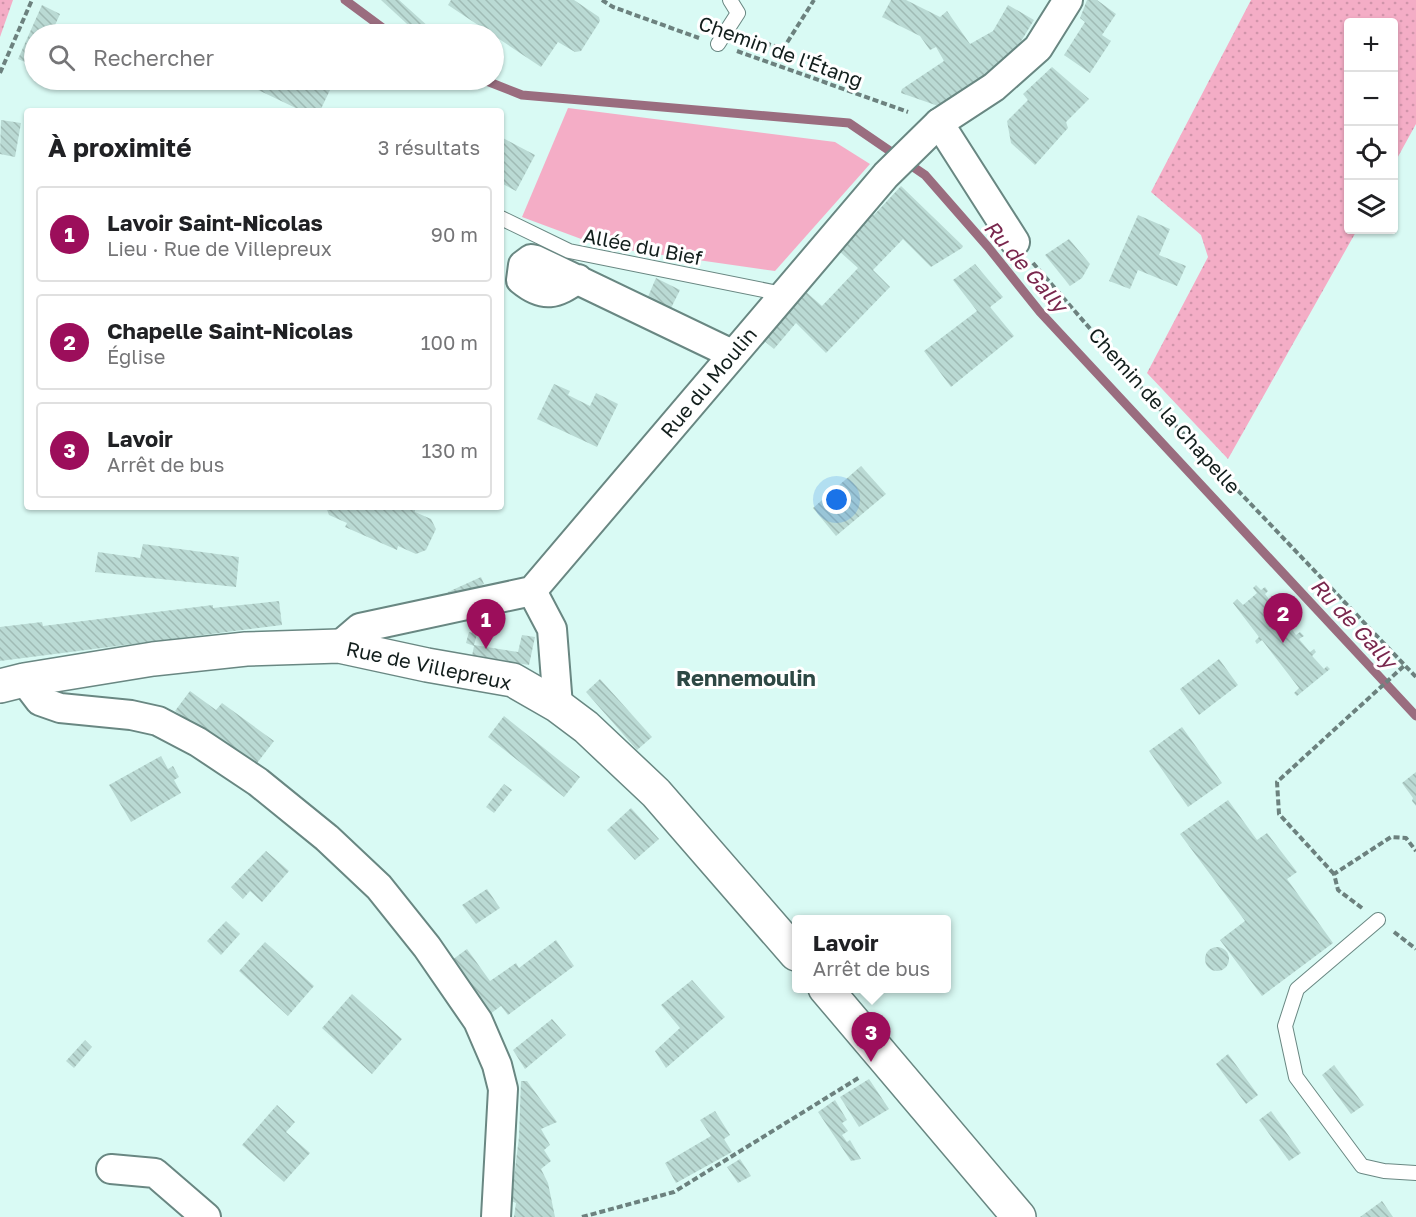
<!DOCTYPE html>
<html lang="fr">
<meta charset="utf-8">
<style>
:root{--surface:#fff;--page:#f6f6f6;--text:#202124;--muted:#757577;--line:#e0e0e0;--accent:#9c0e5b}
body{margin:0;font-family:"Golos Text",sans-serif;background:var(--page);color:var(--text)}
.controls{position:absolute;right:18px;top:18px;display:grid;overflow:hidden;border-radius:6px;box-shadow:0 2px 4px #0004}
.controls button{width:54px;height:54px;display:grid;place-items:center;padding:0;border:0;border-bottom:2px solid var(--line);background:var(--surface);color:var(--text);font:30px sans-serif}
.you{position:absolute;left:837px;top:500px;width:21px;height:21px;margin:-15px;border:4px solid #fff;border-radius:50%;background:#1a73e8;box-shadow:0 0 0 9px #1a73e833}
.badge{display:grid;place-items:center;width:39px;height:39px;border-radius:50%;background:var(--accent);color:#fff;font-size:20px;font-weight:700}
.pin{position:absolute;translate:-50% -50px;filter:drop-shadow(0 2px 3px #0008)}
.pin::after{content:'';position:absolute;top:32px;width:21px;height:18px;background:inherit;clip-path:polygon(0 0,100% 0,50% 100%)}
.popup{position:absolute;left:792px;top:915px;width:159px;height:78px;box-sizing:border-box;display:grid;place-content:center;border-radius:6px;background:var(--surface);filter:drop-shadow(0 2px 4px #0005);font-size:20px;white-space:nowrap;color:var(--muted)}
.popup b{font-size:22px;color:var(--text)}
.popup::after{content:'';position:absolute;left:50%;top:100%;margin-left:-12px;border:12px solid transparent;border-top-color:var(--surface)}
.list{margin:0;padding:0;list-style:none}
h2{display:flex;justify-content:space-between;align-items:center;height:78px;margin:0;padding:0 24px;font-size:26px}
h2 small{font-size:20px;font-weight:400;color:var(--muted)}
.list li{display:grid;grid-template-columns:39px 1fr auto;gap:18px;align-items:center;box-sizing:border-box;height:96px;margin:0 12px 12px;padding:0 12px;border:2px solid var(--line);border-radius:6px}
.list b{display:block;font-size:22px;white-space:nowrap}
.list p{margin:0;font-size:20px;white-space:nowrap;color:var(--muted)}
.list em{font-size:20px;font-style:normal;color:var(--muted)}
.icon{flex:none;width:33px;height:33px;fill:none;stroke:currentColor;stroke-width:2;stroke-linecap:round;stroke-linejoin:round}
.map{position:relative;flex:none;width:1416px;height:1217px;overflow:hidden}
.search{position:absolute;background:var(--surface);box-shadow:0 2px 4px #0004;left:24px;top:24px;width:480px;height:66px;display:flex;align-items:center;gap:15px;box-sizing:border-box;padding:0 21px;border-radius:33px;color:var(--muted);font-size:22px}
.panel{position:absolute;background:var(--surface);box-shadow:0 2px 4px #0004;left:24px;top:108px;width:480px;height:402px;border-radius:6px}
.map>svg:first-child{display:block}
.grass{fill:url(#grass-dots)}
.park{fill:#f4adc6}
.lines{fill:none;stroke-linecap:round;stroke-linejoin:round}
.stream{stroke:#9a6d7f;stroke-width:9}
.building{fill:url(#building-back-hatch)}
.service-casing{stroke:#698782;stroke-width:16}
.minor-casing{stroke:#698782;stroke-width:32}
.secondary-casing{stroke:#698782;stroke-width:36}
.path{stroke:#6c817e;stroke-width:4;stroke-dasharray:6 3;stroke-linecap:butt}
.service{stroke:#fff;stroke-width:14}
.minor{stroke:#fff;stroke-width:28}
.secondary{stroke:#fff;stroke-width:33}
.labels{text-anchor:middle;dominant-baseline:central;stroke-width:6;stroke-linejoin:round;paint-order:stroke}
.street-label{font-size:20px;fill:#121e1c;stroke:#fff}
.water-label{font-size:21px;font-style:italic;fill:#79274d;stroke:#fff}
.quarter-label{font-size:22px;font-weight:bold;fill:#2d4844;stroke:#fff}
</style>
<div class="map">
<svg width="1416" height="1217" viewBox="0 0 1416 1217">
<defs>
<pattern id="grass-dots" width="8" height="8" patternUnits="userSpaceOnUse" patternTransform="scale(1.5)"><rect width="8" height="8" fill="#f4adc6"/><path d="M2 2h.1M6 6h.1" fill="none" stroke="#d094aa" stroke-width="1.8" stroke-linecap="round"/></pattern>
<pattern id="building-back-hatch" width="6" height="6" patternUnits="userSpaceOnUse" patternTransform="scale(1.5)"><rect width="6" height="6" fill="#badad4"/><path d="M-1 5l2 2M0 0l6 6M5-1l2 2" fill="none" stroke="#9fbbb5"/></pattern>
</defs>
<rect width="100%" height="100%" fill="#d9faf4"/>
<g class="grass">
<path d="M0,0H13L0,37Z"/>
<path d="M1251,0H1416V124L1394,164V22H1348V230H1357L1228,459L1147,373L1208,257L1201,235L1151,192Z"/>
</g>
<path class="park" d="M568,108L835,142L870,164L775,271L600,246L522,217Z"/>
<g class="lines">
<g class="stream">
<path d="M345,0L391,34"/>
<path d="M484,80L522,95L849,123L925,175L988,247L1040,312L1416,716"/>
</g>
</g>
<g class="building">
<path d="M381,0H399L430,28L425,34H418Z"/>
<path d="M451,0H574L599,17L600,21L581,51L575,52L558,42L541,67L448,5Z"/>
<path d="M891,0H906L940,17L947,11L970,44L993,31L1008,5L1034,20L1012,56L941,107L901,93L902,89L944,61L936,47L930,50L920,36L882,17Z"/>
<path d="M1087,0H1097L1116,14L1102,35L1111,41L1090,73L1064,55L1085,22L1080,18Z"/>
<path d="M42,5L60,14L51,34H34V66L18,59Z"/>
<path d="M1052,67L1089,99L1066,122L1068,128L1035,165L1011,143L1007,121L1028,100L1023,94Z"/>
<path d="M258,80H312L311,81L330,90L320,111H302L254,88Z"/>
<path d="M1,120L21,123L15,157L0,154Z"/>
<path d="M501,137L535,155L516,191L501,183Z"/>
<path d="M901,186L963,246L962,248L931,267L903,239L873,270L890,287L826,353L796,323L774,349L763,340L805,291L822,306L858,268L839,251L871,213L874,215Z"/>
<path d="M1138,215L1170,229L1159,255L1186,266L1177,286L1138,270L1130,289L1109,281Z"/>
<path d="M1069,239L1090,264L1082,278L1070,286L1045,255Z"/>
<path d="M975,264L1003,297L990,307L1014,336L951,387L924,351L977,311L953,280Z"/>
<path d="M656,278L680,290L670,310L647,299Z"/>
<path d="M554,384L570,391L568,395L590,406L596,393L618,404L597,447L537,419Z"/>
<path d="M861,466L886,494L836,536L813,508Z"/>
<path d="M326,507H412L415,508V512L431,519L436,529L426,550L416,554L398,546L397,550L345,527L347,523L329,515Z"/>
<path d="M143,544L239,557L236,587L95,572L98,552L140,558Z"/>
<path d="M481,577L484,584L451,600L448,592Z"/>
<path d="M1256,585L1261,590L1265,587L1268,591L1265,594L1283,618L1287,615L1290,618L1286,621L1296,635L1300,632L1304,636L1299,639L1310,652L1314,649L1316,652L1312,656L1324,669L1327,666L1330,669L1297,696L1294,693L1299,688L1262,640L1257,644L1255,641L1259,637L1233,603L1237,599L1243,605L1257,593L1253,588Z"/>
<path d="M279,601L282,625L0,661V627L42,622L43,626L213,605V608Z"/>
<path d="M469,632L477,634L474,645L518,652L522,635L535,637L529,665L472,656L474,646L466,643Z"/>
<path d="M1219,659L1238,685L1199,715L1180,689Z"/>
<path d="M600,679L652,737L637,750L586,692Z"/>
<path d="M190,691L216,710L222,703L274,741L254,767L175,711Z"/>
<path d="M504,716L580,777L564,797L488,737Z"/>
<path d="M1182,727L1222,783L1188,807L1149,751Z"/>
<path d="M161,756L168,769L173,766L179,777L174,780L181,793L131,822L109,785Z"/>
<path d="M1416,772V806L1412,801L1413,798L1402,783Z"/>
<path d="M504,784L512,790L494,813L486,807Z"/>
<path d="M1228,800L1257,840L1267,833L1297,872L1287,879L1333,943L1262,996L1220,940L1245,921L1180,834Z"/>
<path d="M631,808L659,839L635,860L607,830Z"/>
<path d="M266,851L289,871L262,902L250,891L243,899L231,887Z"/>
<path d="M487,889L500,908L476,924L462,905Z"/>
<path d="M226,921L240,934L221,955L207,941Z"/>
<path d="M556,940L574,966L508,1015L501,1006L490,1014L452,960L467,949L490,981L516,963L519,968Z"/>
<path d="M265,942L314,986L288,1016L239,971Z"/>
<circle cx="1217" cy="959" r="12"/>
<path d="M692,980L725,1017L666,1068L655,1051L680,1028L661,1005Z"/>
<path d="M352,994L402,1039L372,1074L322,1028Z"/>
<path d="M552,1019L566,1035L525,1069L513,1050Z"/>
<path d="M85,1040L92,1047L74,1068L66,1061Z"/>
<path d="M1228,1054L1258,1095L1246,1104L1216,1064Z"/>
<path d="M1334,1065L1364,1105L1351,1114L1322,1075Z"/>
<path d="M869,1079L889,1109L859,1127L840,1097Z"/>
<path d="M521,1081H527L557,1122L541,1129L550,1145L544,1150L551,1161L541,1169L548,1183L555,1217H514L516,1203L511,1201L519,1137Z"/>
<path d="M835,1100L847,1120L842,1123L848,1131L842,1135L847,1142L850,1140L861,1159L851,1161L818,1112Z"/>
<path d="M277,1105L295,1122L286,1132L310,1153L284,1182L242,1145Z"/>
<path d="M715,1111L730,1135L724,1139L732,1152L676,1183L665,1163L711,1136L700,1120Z"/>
<path d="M1271,1111L1301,1153L1289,1161L1259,1120Z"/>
<path d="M740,1159L751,1176L738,1183L727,1167Z"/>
<path d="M1382,1201L1393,1217H1360Z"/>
</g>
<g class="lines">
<defs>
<g id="service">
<path d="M718,44L738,13L730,0"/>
<path d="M501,218L569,251L783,294"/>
<path d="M1378,920L1297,989L1285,1026L1296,1077L1362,1166L1384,1171L1416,1173"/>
</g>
<g id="minor">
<path d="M939,123L1015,242"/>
<path d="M578,279C556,294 544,299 521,280L523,265L531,259L536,260L732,354"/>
<path d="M532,591L552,629L558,706"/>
<path d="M339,646L360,628L532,591L886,175L939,123L994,87L1038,48L1068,0"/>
<path d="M24,680L40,701L60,708L131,715L158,721L198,742L258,782L327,838L379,887L427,947L478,1021L497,1065L503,1089L496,1217"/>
<path d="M111,1169L155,1173L206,1217"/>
</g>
<g id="secondary">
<path d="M0,686L24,680L153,659L246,649L339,646L427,665L513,680L558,706L586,727L656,793L796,954"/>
<path d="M825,988L1019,1217"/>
</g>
</defs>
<use href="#service" class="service-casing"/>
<use href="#minor" class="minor-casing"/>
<use href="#secondary" class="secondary-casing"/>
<g class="path">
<path d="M602,0L613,7L699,38"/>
<path d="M748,37L783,49L814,0"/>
<path d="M737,51L908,112"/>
<path d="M0,73L32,0"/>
<path d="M1033,263L1159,408L1416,677"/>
<path d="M1334,874L1279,814L1277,782L1405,665"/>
<path d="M1362,908L1338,890L1334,874L1391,837L1406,838L1416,851"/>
<path d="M1394,932L1416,949"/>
<path d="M582,1217L674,1192L860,1077"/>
</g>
<use href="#service" class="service"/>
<use href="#minor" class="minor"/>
<use href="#secondary" class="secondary"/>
</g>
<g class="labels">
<g class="street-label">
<text transform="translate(781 51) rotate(20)">Chemin de l'Étang</text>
<text transform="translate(643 246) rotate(11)">Allée du Bief</text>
<text transform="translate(708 382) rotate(-50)">Rue du Moulin</text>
<text transform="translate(1165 410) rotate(48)">Chemin de la Chapelle</text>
<text transform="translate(429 665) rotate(12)">Rue de Villepreux</text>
</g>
<g class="water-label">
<text transform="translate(1026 266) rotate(49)">Ru de Gally</text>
<text transform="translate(1354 623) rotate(47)">Ru de Gally</text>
</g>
<g class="quarter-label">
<text x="746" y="677">Rennemoulin</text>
</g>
</g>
</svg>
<div class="controls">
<button>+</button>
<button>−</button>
<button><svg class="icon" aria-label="locate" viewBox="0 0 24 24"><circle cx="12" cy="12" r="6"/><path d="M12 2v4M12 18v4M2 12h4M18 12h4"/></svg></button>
<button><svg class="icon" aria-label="layers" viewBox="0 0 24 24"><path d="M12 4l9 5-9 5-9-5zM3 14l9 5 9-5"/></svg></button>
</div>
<div class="you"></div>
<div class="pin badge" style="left:486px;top:649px">1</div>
<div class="pin badge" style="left:1283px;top:643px">2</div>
<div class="pin badge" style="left:871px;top:1062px">3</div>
<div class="popup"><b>Lavoir</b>Arrêt de bus</div>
<div class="search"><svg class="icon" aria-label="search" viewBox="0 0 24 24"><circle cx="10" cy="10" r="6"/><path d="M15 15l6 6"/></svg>Rechercher</div>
<section class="panel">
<h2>À proximité<small>3 résultats</small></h2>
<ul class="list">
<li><span class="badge">1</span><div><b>Lavoir Saint-Nicolas</b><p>Lieu · Rue de Villepreux</p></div><em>90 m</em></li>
<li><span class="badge">2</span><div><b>Chapelle Saint-Nicolas</b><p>Église</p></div><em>100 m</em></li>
<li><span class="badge">3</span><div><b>Lavoir</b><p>Arrêt de bus</p></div><em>130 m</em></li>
</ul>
</section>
</div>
